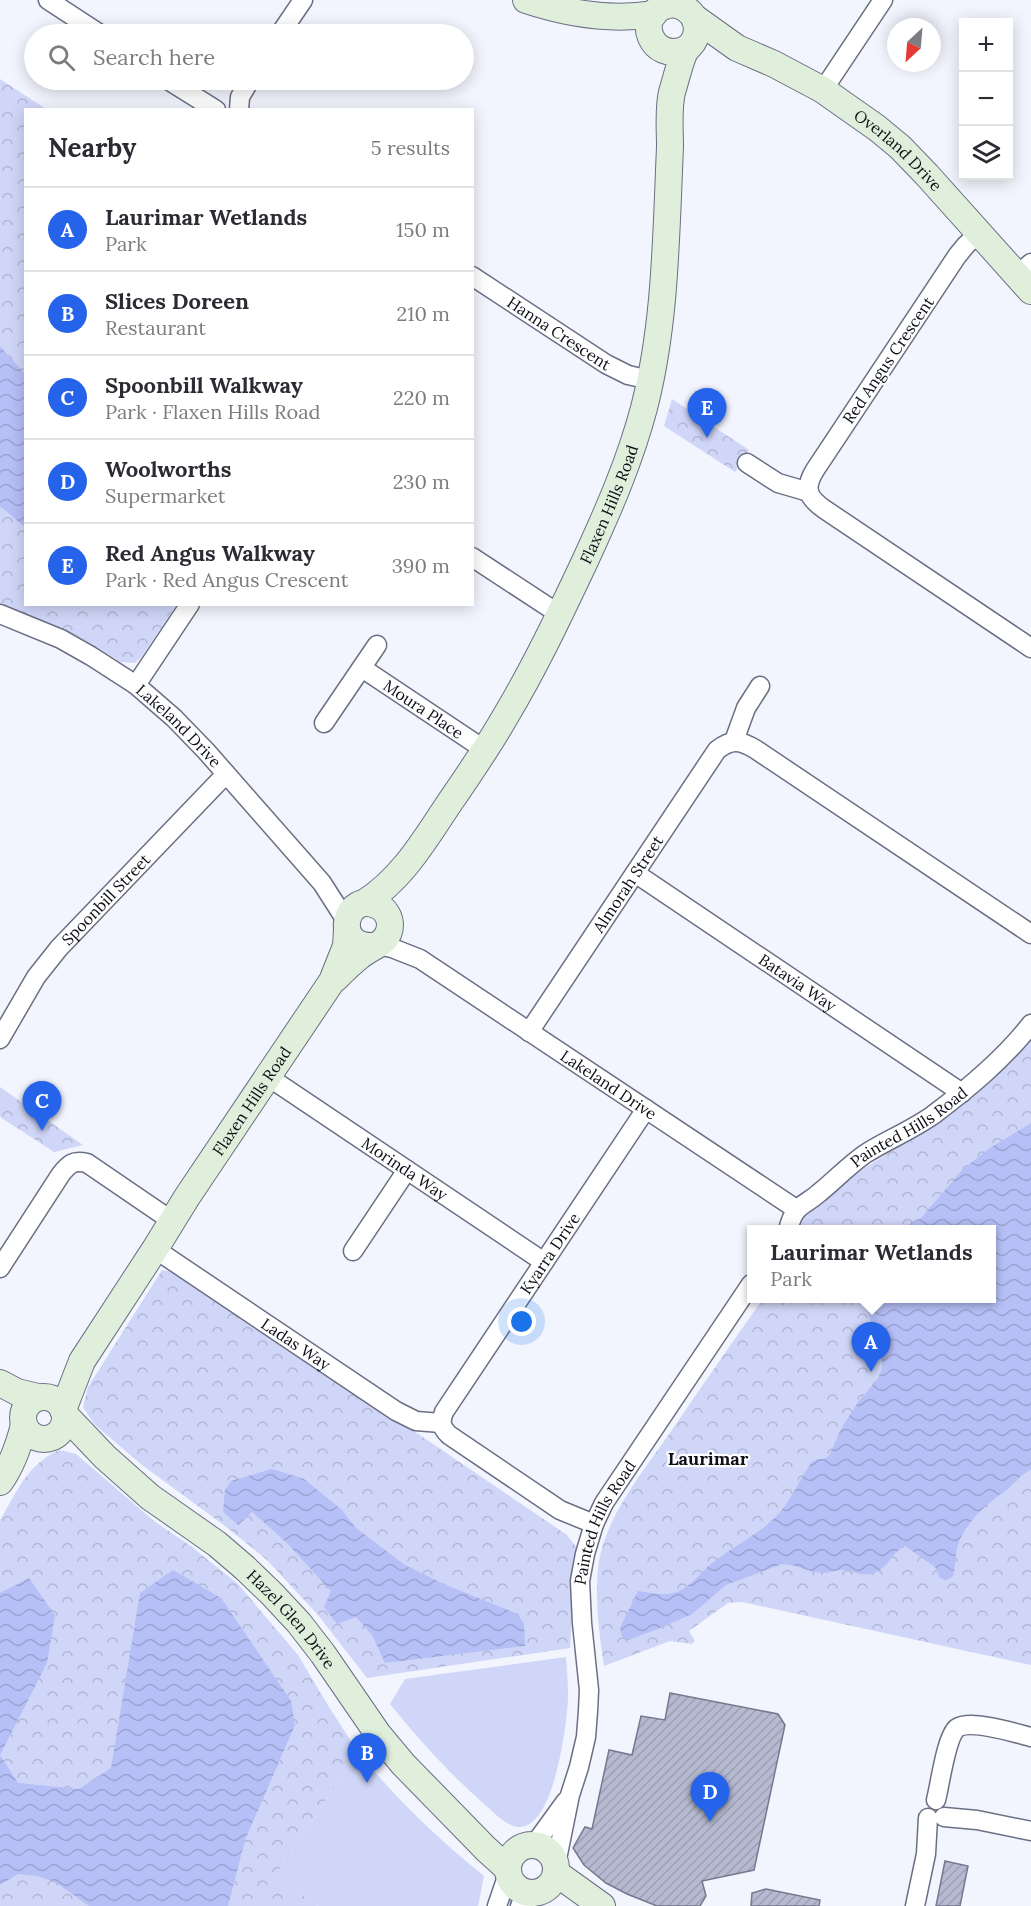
<!DOCTYPE html>
<meta charset="utf-8">
<style>
:root{--surface:#fff;--page:#f7f7f7;--text:#2b2b33;--muted:#7c7c81;--line:#e1e1e2;--accent:#2563eb}
body{margin:0;font-family:Lora,serif;background:var(--page);color:var(--text)}
.controls{position:absolute;right:18px;top:18px;display:grid;overflow:hidden;border-radius:0px;box-shadow:0 3px 15px #0003}
.controls button{width:54px;height:54px;display:grid;place-items:center;padding:0;border:0;border-bottom:2px solid var(--line);background:var(--surface);color:var(--text);font:30px sans-serif}
.compass{position:absolute;left:887px;top:18px;width:54px;height:54px;border-radius:50%;background:var(--surface);box-shadow:0 3px 15px #0003;rotate:206deg}
.you{position:absolute;left:522px;top:1322px;width:21px;height:21px;margin:-15px;border:4px solid #fff;border-radius:50%;background:#1a73e8;box-shadow:0 0 0 9px #1a73e833}
.badge{display:grid;place-items:center;width:39px;height:39px;border-radius:50%;background:var(--accent);color:#fff;font-size:20px;font-weight:700}
.pin{position:absolute;translate:-50% -50px;filter:drop-shadow(0 2px 3px #0008)}
.pin::after{content:'';position:absolute;top:32px;width:21px;height:18px;background:inherit;clip-path:polygon(0 0,100% 0,50% 100%)}
.popup{position:absolute;left:747px;top:1225px;width:249px;height:78px;box-sizing:border-box;display:grid;place-content:center;border-radius:0px;background:var(--surface);filter:drop-shadow(0 2px 4px #0005);font-size:20px;white-space:nowrap;color:var(--muted)}
.popup b{font-size:22px;color:var(--text)}
.popup::after{content:'';position:absolute;left:50%;top:100%;margin-left:-12px;border:12px solid transparent;border-top-color:var(--surface)}
.list{margin:0;padding:0;list-style:none}
h2{display:flex;justify-content:space-between;align-items:center;height:78px;margin:0;padding:0 24px;font-size:26px}
h2 small{font-size:20px;font-weight:400;color:var(--muted)}
.list li{display:grid;grid-template-columns:39px 1fr auto;gap:18px;align-items:center;box-sizing:border-box;height:84px;padding:0 24px;border-top:2px solid var(--line)}
.list b{display:block;font-size:22px;white-space:nowrap}
.list p{margin:0;font-size:20px;white-space:nowrap;color:var(--muted)}
.list em{font-size:20px;font-style:normal;color:var(--muted)}
.icon{flex:none;width:33px;height:33px;fill:none;stroke:currentColor;stroke-width:2;stroke-linecap:round;stroke-linejoin:round}
.map{position:relative;flex:none;width:1031px;height:1906px;overflow:hidden}
.search{position:absolute;background:var(--surface);box-shadow:0 3px 15px #0003;left:24px;top:24px;width:450px;height:66px;display:flex;align-items:center;gap:15px;box-sizing:border-box;padding:0 21px;border-radius:33px;color:var(--muted);font-size:22px}
.panel{position:absolute;background:var(--surface);box-shadow:0 3px 15px #0003;left:24px;top:108px;width:450px;height:498px;border-radius:0px}
.map>svg:first-child{display:block}
.grass{fill:#d0d6f8}
.park{fill:url(#park-crowns)}
.water{fill:url(#water-waves)}
.building{fill:url(#building-hatch);stroke:#75798e;stroke-width:1.5}
.lines{fill:none;stroke-linecap:round;stroke-linejoin:round}
.street-casing{stroke:#6b6f84;stroke-width:21}
.secondary-casing{stroke:#6b6f84;stroke-width:28}
.street{stroke:#fff;stroke-width:18}
.secondary{stroke:#e0efdc;stroke-width:26}
.labels{text-anchor:middle;dominant-baseline:central;stroke-width:4.5;stroke-linejoin:round;paint-order:stroke}
.street-label{font-size:16px;fill:#0e0f17;stroke:#fff}
.neighbourhood-label{font-size:18px;font-weight:bold;fill:#0e0f17;stroke:#fff}
</style>
<div class="map">
<svg width="1031" height="1906" viewBox="0 0 1031 1906">
<defs>
<pattern id="park-crowns" width="20" height="18" patternUnits="userSpaceOnUse" patternTransform="scale(1.5)"><rect width="20" height="18" fill="#d0d6f8"/><path d="M2 6a3 3 0 1 1 6 0M12 15a3 3 0 1 1 6 0" fill="none" stroke="#b1b6d4"/></pattern>
<pattern id="water-waves" width="16" height="10" patternUnits="userSpaceOnUse" patternTransform="scale(1.5)"><rect width="16" height="10" fill="#b6bff6"/><path d="M0 5q4-4 8 0t8 0" fill="none" stroke="#9ba3d2"/></pattern>
<pattern id="building-hatch" width="6" height="6" patternUnits="userSpaceOnUse" patternTransform="scale(1.5)"><rect width="6" height="6" fill="#b6bad1"/><path d="M-1 1l2-2M0 6l6-6M5 7l2-2" fill="none" stroke="#9b9fb3"/></pattern>
</defs>
<rect width="100%" height="100%" fill="#f2f4fe"/>
<g class="grass">
<path d="M566,1657C567,1671 568,1684 568,1698C567,1724 554,1830 518,1827C504,1825 494,1812 484,1804C449,1773 419,1740 390,1704L405,1679Z"/>
<path d="M358,1752C397,1800 436,1837 484,1876L478,1906H318L275,1876Z"/>
</g>
<g class="park">
<path d="M0,79L46,109L26,110V604L176,605L142,656L135,663L121,662L82,638L0,604Z"/>
<path d="M672,399L749,450L735,472L664,426Z"/>
<path d="M1031,1039V1665L742,1602L728,1603L689,1631L695,1641L692,1644L670,1641L604,1666C599,1631 594,1596 599,1561C607,1514 645,1469 672,1430C702,1386 732,1342 763,1299L991,1298V1230L799,1229L806,1213L830,1197L855,1174L939,1121L978,1091L1020,1053Z"/>
<path d="M0,1087L83,1145L54,1152L0,1117Z"/>
<path d="M162,1270L181,1273L567,1535L577,1548L571,1593L572,1618L570,1648L367,1678L318,1615L267,1560L225,1526L142,1465L94,1424L83,1407L88,1387Z"/>
<path d="M59,1450L76,1454L154,1521L192,1547L238,1584L298,1655L329,1707L358,1752L275,1876L318,1906H0V1520C18,1490 26,1466 59,1450Z"/>
</g>
<g class="water">
<path d="M0,346L25,374V527L0,506Z"/>
<path d="M1031,1123V1470C1021,1474 1017,1481 1009,1488C989,1502 964,1522 957,1548C955,1557 956,1567 953,1576L946,1580L940,1578L935,1567L905,1546C892,1552 888,1568 874,1573C863,1577 856,1572 846,1570C838,1569 831,1573 823,1573C809,1573 797,1564 782,1564L726,1585L692,1614L658,1629L628,1640L622,1636L620,1628L638,1591C652,1593 665,1597 679,1591C692,1585 700,1573 711,1564C735,1544 765,1533 784,1507C794,1494 801,1477 811,1463L817,1459H824L829,1456L841,1429L858,1402L877,1380L882,1369V1358L867,1310L855,1299L991,1298V1230L904,1229L914,1221L921,1218L963,1169L990,1148Z"/>
<path d="M272,1469L304,1479L342,1510L356,1528L405,1565L446,1585L518,1614L524,1624L525,1646L385,1663L372,1635L356,1617L337,1624L324,1607L331,1591L286,1542L252,1512L238,1525L223,1512L225,1490L231,1481Z"/>
<path d="M173,1570L221,1598L291,1701L295,1725L245,1840L228,1906H89L55,1882L37,1876L18,1874L0,1885V1755L18,1783L79,1789L111,1768L140,1593Z"/>
<path d="M29,1578L55,1615L47,1663L0,1755V1593Z"/>
</g>
<g class="building">
<path d="M670,1693L778,1714L785,1725L754,1870L702,1881L706,1896L700,1906H657L627,1894L606,1883L584,1865L573,1848L585,1827L592,1829L609,1750L632,1755L641,1716L665,1720Z"/>
<path d="M945,1861L968,1866L960,1906H936Z"/>
<path d="M766,1889L820,1900L819,1906H751L752,1893Z"/>
</g>
<g class="lines">
<defs>
<g id="street">
<path d="M48,0L100,34"/>
<path d="M280,34L303,0"/>
<path d="M168,80L216,110"/>
<path d="M823,90L883,0"/>
<path d="M239,110L240,97L250,80"/>
<path d="M979,233L966,245L957,256L815,470C804,488 807,497 824,509L1031,648"/>
<path d="M1017,275L1031,263"/>
<path id="s1" d="M472,276L606,364L628,375L650,380"/>
<path d="M747,463L778,483L809,492"/>
<path d="M472,557L559,614"/>
<path id="s2" d="M0,614L61,639L91,656L136,685L174,718L206,751L322,883L347,922"/>
<path id="s3" d="M362,668L485,750"/>
<path d="M136,685L190,604"/>
<path d="M324,723L377,645"/>
<path d="M734,741L746,708L760,686"/>
<path id="s4" d="M635,873L962,1093"/>
<path id="s5" d="M377,945L392,948L420,959L796,1209"/>
<path id="s6" d="M529,1032L717,750C731,739 740,740 755,749L1031,934"/>
<path id="s7" d="M0,1039L36,977L59,948L226,774"/>
<path id="s8" d="M267,1076L544,1262"/>
<path id="s9" d="M788,1230C795,1203 802,1208 819,1193C835,1180 848,1166 865,1154C887,1140 912,1130 933,1115C969,1088 1004,1059 1031,1024"/>
<path id="s10" d="M155,1249L396,1411L416,1421L441,1423"/>
<path d="M353,1251L407,1170"/>
<path d="M0,1268L61,1174C69,1164 73,1160 87,1163L172,1221"/>
<path id="s11" d="M594,1524L560,1510L449,1435C441,1427 440,1422 444,1412L646,1109"/>
<path d="M936,1800C940,1785 946,1737 957,1728C971,1719 1015,1733 1031,1737"/>
<path d="M944,1817L977,1820L1031,1831"/>
<path d="M534,1845L566,1801"/>
<path id="s12" d="M556,1864L570,1795L579,1767L586,1737L588,1711L589,1690L582,1623L580,1581L585,1554L594,1524L604,1503L751,1284"/>
<path d="M497,1906L508,1874"/>
<path d="M520,1906L539,1892"/>
<path d="M915,1906L926,1854L928,1818"/>
</g>
<g id="secondary">
<path d="M526,0C568,14 610,21 654,14"/>
<path id="s13" d="M695,18L737,48L774,64L823,90L877,128L900,147L927,175L1031,291"/>
<path id="s14" d="M364,903C402,879 424,841 448,805C468,776 488,747 505,717C535,667 560,614 585,561C608,511 630,461 644,408C666,323 666,234 670,147C670,129 668,109 672,92C675,83 681,57 686,50C688,47 691,45 693,42C700,31 697,16 686,9C680,5 672,3 665,6C634,16 651,64 686,49"/>
<path d="M336,978C343,971 351,963 360,956C367,950 376,947 383,941C387,937 390,931 390,925C390,917 385,909 378,906C346,889 330,947 373,946"/>
<path d="M0,1383L17,1392L38,1397"/>
<circle cx="44" cy="1418" r="21"/>
<path id="s15" d="M63,1410L82,1361L155,1249L187,1197L332,981L346,946L347,930"/>
<path id="s16" d="M65,1415L105,1457L150,1497L217,1544L245,1568L272,1594L299,1623L323,1654L378,1734L403,1764L486,1849L507,1868"/>
<path d="M0,1482C12,1465 19,1445 24,1425"/>
<circle cx="532" cy="1869" r="24"/>
<path d="M556,1873L602,1906"/>
</g>
</defs>
<use href="#street" class="street-casing"/>
<use href="#secondary" class="secondary-casing"/>
<use href="#street" class="street"/>
<use href="#secondary" class="secondary"/>
</g>
<g class="labels">
<g class="street-label">
<text stroke="none"><textPath href="#s13" startOffset="244">Overland Drive</textPath></text>
<text stroke="none"><textPath href="#s1" startOffset="104">Hanna Crescent</textPath></text>
<text transform="translate(888 360) rotate(-56)">Red Angus Crescent</text>
<text stroke="none"><textPath href="#s14" startOffset="472">Flaxen Hills Road</textPath></text>
<text stroke="none"><textPath href="#s3" startOffset="74">Moura Place</textPath></text>
<text stroke="none"><textPath href="#s2" startOffset="213">Lakeland Drive</textPath></text>
<text stroke="none"><textPath href="#s6" startOffset="178">Almorah Street</textPath></text>
<text stroke="none"><textPath href="#s7" startOffset="176">Spoonbill Street</textPath></text>
<text stroke="none"><textPath href="#s4" startOffset="196">Batavia Way</textPath></text>
<text stroke="none"><textPath href="#s5" startOffset="272">Lakeland Drive</textPath></text>
<text stroke="none"><textPath href="#s15" startOffset="363">Flaxen Hills Road</textPath></text>
<text stroke="none"><textPath href="#s9" startOffset="162">Painted Hills Road</textPath></text>
<text stroke="none"><textPath href="#s8" startOffset="166">Morinda Way</textPath></text>
<text stroke="none"><textPath href="#s11" startOffset="387">Kyarra Drive</textPath></text>
<text stroke="none"><textPath href="#s10" startOffset="170">Ladas Way</textPath></text>
<text stroke="none"><textPath href="#s12" startOffset="351">Painted Hills Road</textPath></text>
<text stroke="none"><textPath href="#s16" startOffset="306">Hazel Glen Drive</textPath></text>
</g>
<g class="neighbourhood-label">
<text x="708" y="1458">Laurimar</text>
</g>
</g>
</svg>
<div class="controls">
<button>+</button>
<button>−</button>
<button><svg class="icon" aria-label="layers" viewBox="0 0 24 24"><path d="M12 4l9 5-9 5-9-5zM3 14l9 5 9-5"/></svg></button>
</div>
<svg class="compass" viewBox="-18 -18 36 36"><path d="M0-13l5 13h-10z" fill="#e53935"/><path d="M0 13l5-13h-10z" fill="#7c7c81"/></svg>
<div class="you"></div>
<div class="pin badge" style="left:871px;top:1372px">A</div>
<div class="popup"><b>Laurimar Wetlands</b>Park</div>
<div class="pin badge" style="left:367px;top:1783px">B</div>
<div class="pin badge" style="left:42px;top:1131px">C</div>
<div class="pin badge" style="left:710px;top:1822px">D</div>
<div class="pin badge" style="left:707px;top:438px">E</div>
<div class="search"><svg class="icon" aria-label="search" viewBox="0 0 24 24"><circle cx="10" cy="10" r="6"/><path d="M15 15l6 6"/></svg>Search here</div>
<section class="panel">
<h2>Nearby<small>5 results</small></h2>
<ul class="list">
<li><span class="badge">A</span><div><b>Laurimar Wetlands</b><p>Park</p></div><em>150 m</em></li>
<li><span class="badge">B</span><div><b>Slices Doreen</b><p>Restaurant</p></div><em>210 m</em></li>
<li><span class="badge">C</span><div><b>Spoonbill Walkway</b><p>Park · Flaxen Hills Road</p></div><em>220 m</em></li>
<li><span class="badge">D</span><div><b>Woolworths</b><p>Supermarket</p></div><em>230 m</em></li>
<li><span class="badge">E</span><div><b>Red Angus Walkway</b><p>Park · Red Angus Crescent</p></div><em>390 m</em></li>
</ul>
</section>
</div>
